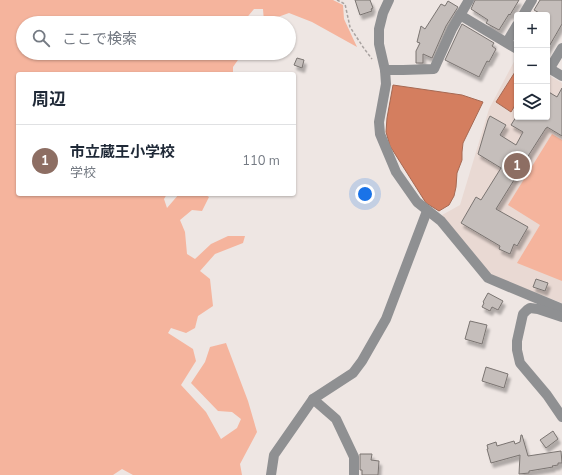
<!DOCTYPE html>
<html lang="ja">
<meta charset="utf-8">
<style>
:root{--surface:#fff;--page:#f6f6f7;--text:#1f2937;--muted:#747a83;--line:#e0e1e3;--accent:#b45309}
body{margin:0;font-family:"Nunito Sans","Noto Sans JP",sans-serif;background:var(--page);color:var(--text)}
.controls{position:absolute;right:12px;top:12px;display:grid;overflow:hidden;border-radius:4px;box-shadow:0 1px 3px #0004}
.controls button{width:36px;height:36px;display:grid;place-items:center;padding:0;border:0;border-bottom:1px solid var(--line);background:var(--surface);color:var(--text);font:20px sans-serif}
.you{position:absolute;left:365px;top:194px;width:14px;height:14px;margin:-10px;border:3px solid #fff;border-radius:50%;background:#1a73e8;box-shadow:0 0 0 6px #1a73e833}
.badge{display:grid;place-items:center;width:26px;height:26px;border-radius:50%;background:var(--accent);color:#fff;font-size:13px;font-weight:700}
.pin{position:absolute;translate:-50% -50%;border:2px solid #fff;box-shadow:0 1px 4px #0006}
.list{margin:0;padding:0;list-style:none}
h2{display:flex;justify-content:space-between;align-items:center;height:52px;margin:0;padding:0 16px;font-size:17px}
h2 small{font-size:13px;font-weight:400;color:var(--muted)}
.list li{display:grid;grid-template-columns:26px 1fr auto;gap:12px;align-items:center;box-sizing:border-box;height:72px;padding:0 16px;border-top:1px solid var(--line)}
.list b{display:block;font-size:15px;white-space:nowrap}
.list p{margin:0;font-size:13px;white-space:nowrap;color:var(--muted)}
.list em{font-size:13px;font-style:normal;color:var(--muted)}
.icon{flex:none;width:22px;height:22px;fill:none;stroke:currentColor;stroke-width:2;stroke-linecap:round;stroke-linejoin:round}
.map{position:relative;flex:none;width:562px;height:475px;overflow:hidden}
.search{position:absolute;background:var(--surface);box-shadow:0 1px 3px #0004;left:16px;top:16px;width:280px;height:44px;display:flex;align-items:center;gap:10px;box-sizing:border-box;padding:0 14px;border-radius:22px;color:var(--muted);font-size:15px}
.panel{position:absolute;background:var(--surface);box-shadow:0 1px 3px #0004;left:16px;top:72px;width:280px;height:124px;border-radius:4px}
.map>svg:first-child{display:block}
.built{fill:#e9d9d3}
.green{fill:#f5b49d}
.water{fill:#d47e5f;stroke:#a66953}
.building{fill:#c5bebb;stroke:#7a7471;filter:url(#shadow)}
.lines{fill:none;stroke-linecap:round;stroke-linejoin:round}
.path{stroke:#a9a3a1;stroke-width:1.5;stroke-dasharray:3 2;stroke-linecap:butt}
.minor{stroke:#8f9092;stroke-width:10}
</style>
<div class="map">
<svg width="562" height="475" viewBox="0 0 562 475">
<defs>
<filter id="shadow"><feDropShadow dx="2.5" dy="4.5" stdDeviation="1" flood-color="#0004"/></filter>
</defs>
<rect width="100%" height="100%" fill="#eee6e3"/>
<path class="built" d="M517,56V117H547V74L562,83V303L492,276L442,215L460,205L489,109Z"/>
<g class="green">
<path d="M0,0H333L343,5L344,19L357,47L312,22L289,13L264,22L263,9H254L244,21L248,23H23V53H261L250,56L240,57L233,67V74H18V194H167L164,199L167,208L179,194H204L209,197L202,211L192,210L180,220L185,232L187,254L195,259L211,244L228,236H245L243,243L215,254L200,271L210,279L213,306L198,316L195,328L186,333L171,328L168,333L193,349L196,361L181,385L206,412L221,439L237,428L241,419L232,412L218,411L191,383L205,362L210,347L226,343L248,401L257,432L240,464L242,475H133L122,469L113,475H0Z"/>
<path d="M552,134L562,140V281L517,263L540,225L508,205Z"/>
</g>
<g class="water">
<path d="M515,72L517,74V102L511,112L496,102Z"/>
<path d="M393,85L462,95L483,102L463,143L462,152V160L457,173L456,187L454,196L449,205L439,211L426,203L390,146L386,132L387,118Z"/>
</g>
<g class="building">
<path d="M355,0H370L373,8L371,9L372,11L360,15Z"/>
<path d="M475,0H519L510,15L509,14L499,30L486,23L488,20L471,9Z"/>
<path d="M540,0H562V24L547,50V15H543L534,10Z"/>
<path d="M448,1L458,7L446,26L432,58L423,54V63H416V51L420,43L417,42L421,26L425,29L441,4L445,6Z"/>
<path d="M462,24L494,43L492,46L496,49L489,62L487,61L479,77L445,60L458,32Z"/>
<path d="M297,58L304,60L302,68L294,65Z"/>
<path d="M562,88V136L547,127V128H546L523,164L524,165L520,172H519L496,209L528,227L517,246L514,244L510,254L499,249L500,246L461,223L476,197L481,200L501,168L478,154L488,120L490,116L506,125L500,135L516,145L523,132L511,125L516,117H547V91L557,97Z"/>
<path d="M536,279L548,283L545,291L533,287Z"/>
<path d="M488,293L503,301L498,310L492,307L490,311L482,307L484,303L483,302Z"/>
<path d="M470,321L487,325L482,344L465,339Z"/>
<path d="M486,367L508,374L504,388L482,381Z"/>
<path d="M553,431L558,439L546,448L540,440Z"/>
<path d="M521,435H522L528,456L561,451L562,463H558V465L552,466L553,467L529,471V473L519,474L520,455L491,463L487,449H488L487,445L496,442L497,446L514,441L515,444L520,442Z"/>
<path d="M360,454H372L371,460L379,461L378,475H362V470H360Z"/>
</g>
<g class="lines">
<path class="path" d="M337,0L345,4L350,27L363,47L372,59"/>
<g class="minor">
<path d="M389,0L383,13L379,29V44L385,70L386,84L379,122L380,134L396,172L417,202L441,221L488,278L562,309"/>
<path d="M460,15L517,49"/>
<path d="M523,15L532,0"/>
<path d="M507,42L517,25"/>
<path d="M547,67L562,76"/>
<path d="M550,68L562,48"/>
<path d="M385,70H403L434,69L452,29L469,0"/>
<path d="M562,317L538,309L530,308L527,310L523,314L517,341V350L520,363L547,395L562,417"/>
<path d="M313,399L336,419L354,457V475"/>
<path d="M271,475L274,455L313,399L353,373L362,361L386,319L427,211"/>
</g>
</g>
</svg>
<div class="controls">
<button>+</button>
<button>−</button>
<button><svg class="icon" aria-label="layers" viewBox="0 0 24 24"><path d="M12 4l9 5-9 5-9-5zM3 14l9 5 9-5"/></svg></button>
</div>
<div class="you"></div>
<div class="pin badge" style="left:517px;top:166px;background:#8d6e63">1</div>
<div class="search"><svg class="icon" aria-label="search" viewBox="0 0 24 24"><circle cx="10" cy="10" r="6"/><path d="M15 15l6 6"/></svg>ここで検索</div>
<section class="panel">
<h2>周辺<small></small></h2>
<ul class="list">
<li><span class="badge" style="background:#8d6e63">1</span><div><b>市立蔵王小学校</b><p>学校</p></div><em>110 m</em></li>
</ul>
</section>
</div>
